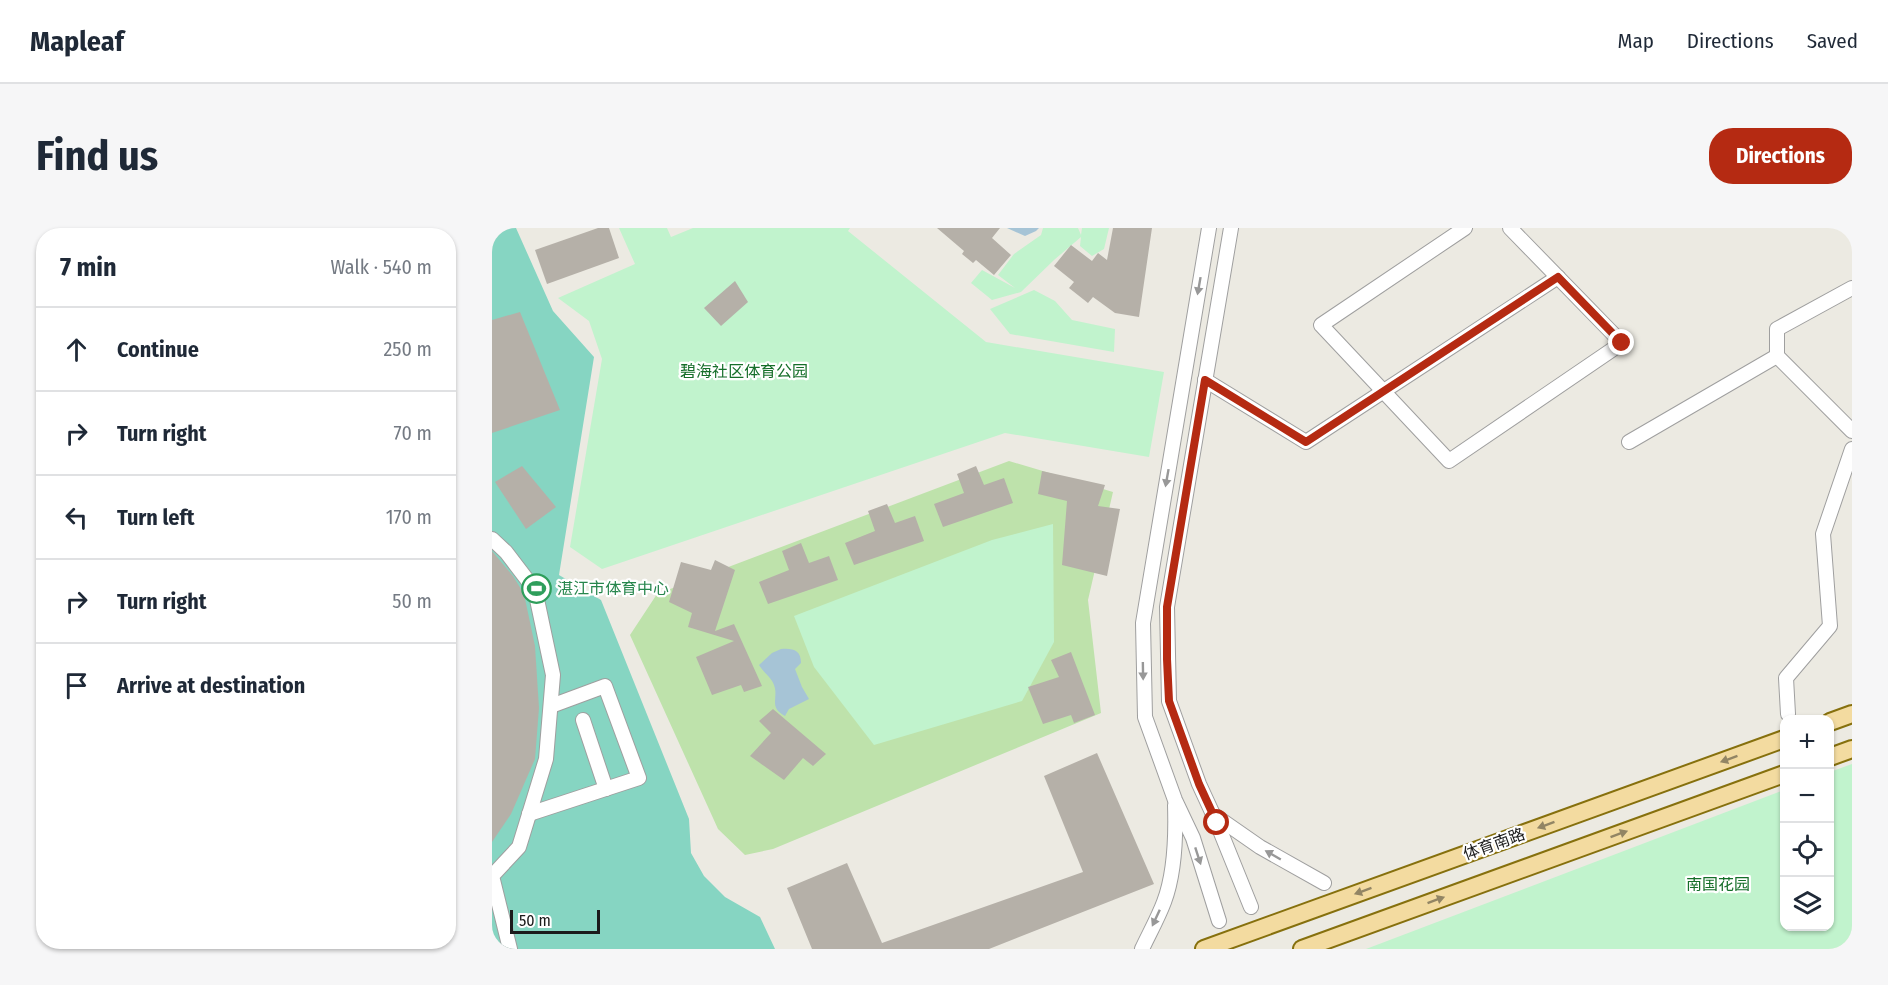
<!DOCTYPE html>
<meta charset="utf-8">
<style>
:root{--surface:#fff;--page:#f6f6f7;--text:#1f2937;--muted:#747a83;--line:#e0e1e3;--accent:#b52a12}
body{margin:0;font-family:"Fira Sans Condensed","Noto Sans SC",sans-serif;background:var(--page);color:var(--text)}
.controls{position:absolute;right:18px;bottom:18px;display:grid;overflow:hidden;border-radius:12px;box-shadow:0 2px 4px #0004}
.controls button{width:54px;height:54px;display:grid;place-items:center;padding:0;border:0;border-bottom:2px solid var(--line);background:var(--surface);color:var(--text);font:30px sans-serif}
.scale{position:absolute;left:18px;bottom:15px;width:90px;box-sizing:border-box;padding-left:6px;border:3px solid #1b1b1b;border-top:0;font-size:16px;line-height:21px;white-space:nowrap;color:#1b1b1b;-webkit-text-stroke:4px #fff;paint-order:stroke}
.stop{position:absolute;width:18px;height:18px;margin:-14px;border:4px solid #b52a12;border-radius:50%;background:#fff}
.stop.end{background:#b52a12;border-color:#fff;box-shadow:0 2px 6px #0008}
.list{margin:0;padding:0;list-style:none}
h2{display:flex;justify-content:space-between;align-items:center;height:78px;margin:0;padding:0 24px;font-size:26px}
h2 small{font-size:20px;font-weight:400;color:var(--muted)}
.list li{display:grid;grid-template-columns:39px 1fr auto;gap:18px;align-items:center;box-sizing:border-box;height:84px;padding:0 24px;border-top:2px solid var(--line)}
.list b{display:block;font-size:22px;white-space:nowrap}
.list em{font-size:20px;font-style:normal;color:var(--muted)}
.icon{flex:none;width:33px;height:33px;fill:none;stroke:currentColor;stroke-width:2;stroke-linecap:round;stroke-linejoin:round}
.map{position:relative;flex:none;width:1360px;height:721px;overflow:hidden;border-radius:24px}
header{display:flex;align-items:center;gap:36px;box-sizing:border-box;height:84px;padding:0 30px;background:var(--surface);border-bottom:2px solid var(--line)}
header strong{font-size:28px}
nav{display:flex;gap:33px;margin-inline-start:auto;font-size:21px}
.intro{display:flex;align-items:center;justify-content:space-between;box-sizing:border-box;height:144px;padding:0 36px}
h1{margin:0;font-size:42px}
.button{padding:15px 27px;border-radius:24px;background:var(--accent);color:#fff;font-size:21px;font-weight:700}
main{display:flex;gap:36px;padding:0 36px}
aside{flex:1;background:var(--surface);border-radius:24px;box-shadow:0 2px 4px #0004}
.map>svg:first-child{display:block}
.grass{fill:#bee2ab}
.park{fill:#c1f3cd}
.pitch{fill:#86d5c2}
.water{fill:#a6c4d6}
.building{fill:#b5b0a8}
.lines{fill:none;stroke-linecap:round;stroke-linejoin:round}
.minor-casing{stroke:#9f9f9f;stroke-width:16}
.major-casing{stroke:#86700d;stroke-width:20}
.minor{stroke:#fff;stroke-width:14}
.major{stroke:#f3dba0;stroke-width:16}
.oneway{fill:#989898}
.oneway2{fill:#928564}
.route{stroke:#b52a12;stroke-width:8}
.labels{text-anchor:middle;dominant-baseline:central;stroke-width:4.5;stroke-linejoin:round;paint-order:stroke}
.park-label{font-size:16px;fill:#156e29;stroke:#fff}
.leisure-label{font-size:16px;fill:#27864d;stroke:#fff;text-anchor:start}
.street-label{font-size:16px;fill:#1b1b1b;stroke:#fff}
</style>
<header>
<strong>Mapleaf</strong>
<nav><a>Map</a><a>Directions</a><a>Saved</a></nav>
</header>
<div class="intro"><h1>Find us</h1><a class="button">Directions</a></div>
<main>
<aside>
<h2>7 min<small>Walk · 540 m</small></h2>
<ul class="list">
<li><svg class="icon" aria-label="ahead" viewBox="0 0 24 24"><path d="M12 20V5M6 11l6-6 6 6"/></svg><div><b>Continue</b></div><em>250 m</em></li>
<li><svg class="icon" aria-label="right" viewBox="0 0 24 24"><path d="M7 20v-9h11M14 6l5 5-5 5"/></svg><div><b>Turn right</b></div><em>70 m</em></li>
<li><svg class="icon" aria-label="left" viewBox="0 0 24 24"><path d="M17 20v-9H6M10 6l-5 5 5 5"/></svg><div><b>Turn left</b></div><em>170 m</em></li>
<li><svg class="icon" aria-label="right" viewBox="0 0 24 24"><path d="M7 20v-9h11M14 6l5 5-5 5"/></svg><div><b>Turn right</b></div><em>50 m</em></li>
<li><svg class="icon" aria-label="arrive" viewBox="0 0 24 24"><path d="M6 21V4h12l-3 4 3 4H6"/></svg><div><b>Arrive at destination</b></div></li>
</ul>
</aside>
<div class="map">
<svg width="1360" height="721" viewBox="0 0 1360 721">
<rect width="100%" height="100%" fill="#eceae2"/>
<path class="grass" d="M517,233L621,264L596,372L609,485L281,621L253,627L226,601L138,407L165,366Z"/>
<g class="park">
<path d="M127,0H175L179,9L201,0H358L356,3L494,114L672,144L657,229L513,205L110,341L78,319L110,131L97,93L66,70L143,36Z"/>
<path d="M551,0H586L589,7L590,0H617L612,21L600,28L588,18L589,9L562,32L529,64L500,72L479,55L490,42L523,60L506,47L522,26L549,7Z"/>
<path d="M542,62L563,73L580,92L623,101L622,124L518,106L498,81Z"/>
<path d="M561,296L562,414L530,473L382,517L322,439L302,388L500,312Z"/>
<path d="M1360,536V721H874L1292,562V698H1338V544Z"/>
</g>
<path class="pitch" d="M0,0H24L61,83L102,129L67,347L109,372L197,591L199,625L212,648L233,669L268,689L283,721H0Z"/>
<g class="water">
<path d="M515,0H547L544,3L533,8Z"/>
<path d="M289,421C301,420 309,422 309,435L303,441L310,459L317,471L297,481L293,488C276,479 287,470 282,457C280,450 271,444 267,437L280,425Z"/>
</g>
<g class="building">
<path d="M106,0H117L127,30L55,56L43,22Z"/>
<path d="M445,0H508L500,10L519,27L502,47L484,32L481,35L470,26L472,23Z"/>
<path d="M621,0H660L647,89L623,85L601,69L596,75L577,60L582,54L562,38L579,17L600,33L606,25L615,32Z"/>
<path d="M243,53L256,74L229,98L212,80Z"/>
<path d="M28,84L68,182L0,205V92Z"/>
<path d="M30,238L64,279L34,301L3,254Z"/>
<path d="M484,238L492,257L512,250L521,275L451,299L442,276L472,265L465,246Z"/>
<path d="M550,243L613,257L606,278L628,281L615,348L570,337L575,273L546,266Z"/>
<path d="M395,276L403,295L423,288L432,313L362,337L353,315L383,303L376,283Z"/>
<path d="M309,315L317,335L337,328L346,352L276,376L267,354L297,342L290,323Z"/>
<path d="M0,323L21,348L32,366L43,418L47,480L43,531L19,586L0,614Z"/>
<path d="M223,332L243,342L223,403L242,396L270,458L252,464L249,457L220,467L204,429L242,413L196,399L200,385L177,374L189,334L219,342Z"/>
<path d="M579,424L603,487L582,495L579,487L551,496L536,459L567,449L559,432Z"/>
<path d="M281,481L334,526L321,538L311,530L292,552L258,528L279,505L267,493Z"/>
<path d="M605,525L662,656L497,721H320L295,660L355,635L390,715L591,644L552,548Z"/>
</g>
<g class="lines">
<defs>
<g id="minor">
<path d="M717,0L651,395L653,489L683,572L701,610L727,693"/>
<path d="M739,0L675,379L677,473L707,556L725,595L759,679"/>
<path d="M973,0L829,97L957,233L1130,115L1018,0"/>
<path d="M1360,60L1285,101V128L1360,203"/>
<path d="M713,152L814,214L1066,49"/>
<path d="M1137,214L1285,128"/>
<path d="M0,311L14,324L43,362L61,447L54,531L27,619L0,648L18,721"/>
<path d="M1296,486L1294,450L1338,398L1331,306L1360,221"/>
<path d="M91,492L114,561"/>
<path d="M37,586L147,550L113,458L59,478"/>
<path d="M722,587L768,619L832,655"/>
<path d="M650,721C657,706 666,690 672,674C683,645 684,608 683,577"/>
</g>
<g id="major">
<path d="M1338,494L1360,486"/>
<path d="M1338,529L1360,521"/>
<path d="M712,721L1292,511"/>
<path d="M810,721L1292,546"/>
</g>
</defs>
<use href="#minor" class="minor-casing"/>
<use href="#major" class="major-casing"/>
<use href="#minor" class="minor"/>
<use href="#major" class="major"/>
</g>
<defs><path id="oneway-solid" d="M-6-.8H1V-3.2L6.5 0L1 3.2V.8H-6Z" transform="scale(1.5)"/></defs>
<g class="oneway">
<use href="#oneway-solid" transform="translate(707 58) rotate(100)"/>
<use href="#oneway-solid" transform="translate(675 250) rotate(100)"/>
<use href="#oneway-solid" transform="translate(651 443) rotate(89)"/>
<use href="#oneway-solid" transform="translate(781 627) rotate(-150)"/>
<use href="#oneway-solid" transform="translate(706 628) rotate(72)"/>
<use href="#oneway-solid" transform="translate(664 690) rotate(115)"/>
</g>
<g class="oneway2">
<use href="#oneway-solid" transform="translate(1237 531) rotate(160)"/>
<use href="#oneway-solid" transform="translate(1054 597) rotate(160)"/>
<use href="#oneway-solid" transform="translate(1127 606) rotate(-20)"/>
<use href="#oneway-solid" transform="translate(871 663) rotate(160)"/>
<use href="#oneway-solid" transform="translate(944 672) rotate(-20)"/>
</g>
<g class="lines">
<path class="route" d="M725,595L707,556L677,473L675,431V379L713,152L814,214L1066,49L1130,115"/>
</g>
<defs>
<symbol id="stadium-ring" viewBox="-11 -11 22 22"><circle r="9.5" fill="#fff" stroke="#2e9e5b" stroke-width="1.5"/><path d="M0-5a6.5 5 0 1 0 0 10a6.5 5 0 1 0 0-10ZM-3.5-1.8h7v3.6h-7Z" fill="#2e9e5b"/></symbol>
</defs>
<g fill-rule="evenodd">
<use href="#stadium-ring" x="28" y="344" width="33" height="33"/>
</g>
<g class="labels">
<g class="park-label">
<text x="252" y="143">碧海社区体育公园</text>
<text x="1226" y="656">南国花园</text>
</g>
<g class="leisure-label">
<text x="65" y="360">湛江市体育中心</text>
</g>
<g class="street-label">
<text transform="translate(1002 616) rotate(-20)">体育南路</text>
</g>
</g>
</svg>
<div class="controls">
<button>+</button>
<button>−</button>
<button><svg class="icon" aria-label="locate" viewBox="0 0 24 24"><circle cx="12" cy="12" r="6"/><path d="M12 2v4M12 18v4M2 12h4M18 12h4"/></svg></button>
<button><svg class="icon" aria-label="layers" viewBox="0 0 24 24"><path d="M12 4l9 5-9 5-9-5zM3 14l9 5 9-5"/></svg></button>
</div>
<div class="scale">50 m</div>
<div class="stop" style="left:725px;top:595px"></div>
<div class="stop end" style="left:1130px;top:115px"></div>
</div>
</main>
